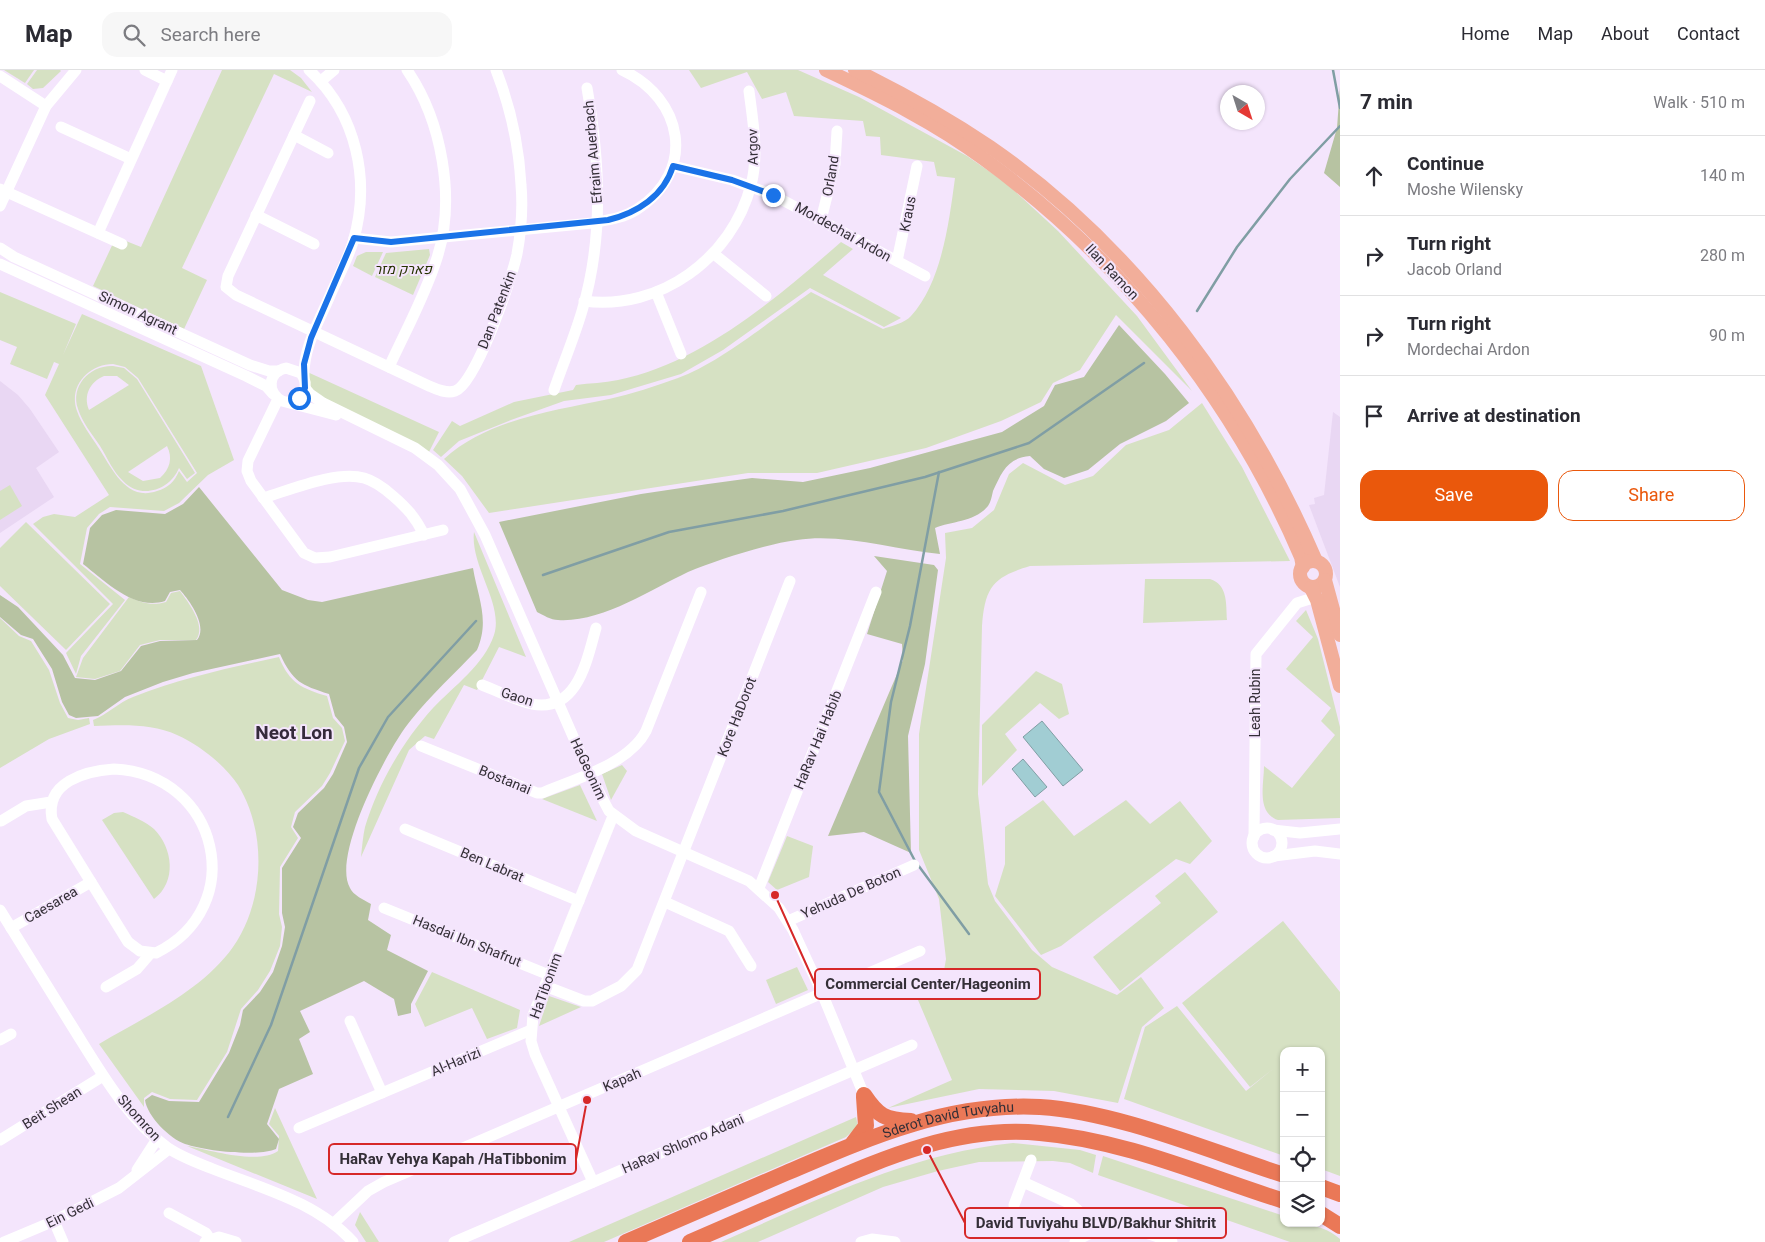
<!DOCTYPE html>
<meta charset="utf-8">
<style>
:root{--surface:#fff;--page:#f7f7f7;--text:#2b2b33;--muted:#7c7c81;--line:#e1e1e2;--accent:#ea580c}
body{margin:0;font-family:Georgia,Heebo,serif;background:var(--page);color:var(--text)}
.controls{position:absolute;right:15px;bottom:15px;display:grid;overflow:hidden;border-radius:10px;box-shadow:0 1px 4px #0004}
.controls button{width:45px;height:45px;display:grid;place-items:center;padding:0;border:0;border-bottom:1px solid var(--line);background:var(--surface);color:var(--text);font:25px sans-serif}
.compass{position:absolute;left:1220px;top:15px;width:45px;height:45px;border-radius:50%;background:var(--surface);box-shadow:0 1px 4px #0004;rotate:141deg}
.stop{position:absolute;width:15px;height:15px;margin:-11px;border:4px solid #1a73e8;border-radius:50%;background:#fff}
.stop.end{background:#1a73e8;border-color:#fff;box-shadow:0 1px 5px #0008}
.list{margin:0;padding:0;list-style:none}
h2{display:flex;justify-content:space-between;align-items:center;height:65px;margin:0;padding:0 20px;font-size:21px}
h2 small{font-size:16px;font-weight:400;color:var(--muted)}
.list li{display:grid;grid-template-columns:32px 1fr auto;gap:15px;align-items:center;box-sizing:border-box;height:80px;padding:0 20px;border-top:1px solid var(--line)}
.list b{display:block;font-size:19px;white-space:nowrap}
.list p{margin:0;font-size:16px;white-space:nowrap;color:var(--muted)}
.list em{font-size:16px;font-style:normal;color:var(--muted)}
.actions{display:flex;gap:10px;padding:15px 20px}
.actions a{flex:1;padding:11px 0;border:1px solid var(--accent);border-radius:15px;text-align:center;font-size:18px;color:var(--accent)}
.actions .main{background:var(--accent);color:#fff}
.icon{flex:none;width:28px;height:28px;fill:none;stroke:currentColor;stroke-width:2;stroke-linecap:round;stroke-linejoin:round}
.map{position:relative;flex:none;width:1340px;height:1172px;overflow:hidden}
header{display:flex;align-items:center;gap:30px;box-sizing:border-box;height:70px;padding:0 25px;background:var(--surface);border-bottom:1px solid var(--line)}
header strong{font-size:24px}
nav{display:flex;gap:28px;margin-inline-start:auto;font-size:18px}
.search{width:350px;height:45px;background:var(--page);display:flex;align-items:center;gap:12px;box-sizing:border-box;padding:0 18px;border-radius:15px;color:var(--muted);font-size:19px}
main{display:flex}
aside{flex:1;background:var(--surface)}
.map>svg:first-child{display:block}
.built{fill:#e9d7f3}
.green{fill:#d6e1c3;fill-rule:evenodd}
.forest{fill:#b7c3a2}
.water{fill:#a1cdd3;stroke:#809ea4}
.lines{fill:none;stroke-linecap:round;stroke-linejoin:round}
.stream{stroke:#809ea4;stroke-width:2.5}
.minor{stroke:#fff;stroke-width:11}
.major{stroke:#f2ae9a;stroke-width:14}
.highway{stroke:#ea7857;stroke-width:16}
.route{stroke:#1a73e8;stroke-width:6}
.labels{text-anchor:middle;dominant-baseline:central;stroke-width:4;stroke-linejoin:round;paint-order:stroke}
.street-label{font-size:14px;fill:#342f37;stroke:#f4e5fc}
.park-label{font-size:14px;font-style:italic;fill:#263300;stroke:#f4e5fc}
.district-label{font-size:19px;font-weight:bold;fill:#352a3b;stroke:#f4e5fc}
.leader{fill:none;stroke:#d62828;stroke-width:2}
.callout-dot{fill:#d62828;stroke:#f4e5fc;stroke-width:2}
.callout{fill:#f4e5fc;stroke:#d62828;stroke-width:2}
.callout-label{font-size:15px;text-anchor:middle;font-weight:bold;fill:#342f37}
</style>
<header>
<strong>Map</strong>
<div class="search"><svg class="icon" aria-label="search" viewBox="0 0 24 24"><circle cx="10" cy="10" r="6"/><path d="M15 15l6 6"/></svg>Search here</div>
<nav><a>Home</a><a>Map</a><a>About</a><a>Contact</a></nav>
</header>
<main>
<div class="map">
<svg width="1340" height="1172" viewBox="0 0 1340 1172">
<rect width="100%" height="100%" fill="#f4e5fc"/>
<g class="built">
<path d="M0,311L18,325L30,339L59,382L36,398L54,427L0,463Z"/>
<path d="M1333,342L1340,347V517L1309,435L1315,434L1314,428L1324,425Z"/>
</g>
<g class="green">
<path d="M4,0H34L25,13Z"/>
<path d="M37,0H60L61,1L43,18L33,19L27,14Z"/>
<path d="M222,0H290L301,8L312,22L274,4L182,198L207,210L184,259L93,216L116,167L141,177Z"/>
<path d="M689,0H798L859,27L967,86L1006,113L1058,161L1137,246L1192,321L1116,245L1080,300L1053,313L1041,332L1001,351L926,378L817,403H748L489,443L462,406L444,389C488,349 553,341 609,329C632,324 655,316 678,308C720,293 774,248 811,222L883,259C891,256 905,253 911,246C942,212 949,152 955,108L937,106L934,92L881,85L880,67L866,66L863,51L794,46L786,22L762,29L747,2L701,18Z"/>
<path d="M841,172L853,179L823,205L901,248L884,257L810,218L723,280L681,304L611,325L564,331L511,350L459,371L441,387L433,380L452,351L460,356L514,332L573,320L576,315C590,313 604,313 618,310C702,293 778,227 841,172Z"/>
<path d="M429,179L430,185L413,225L375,207L386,183Z"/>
<path d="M366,182H383L372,206L353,196L357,186Z"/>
<path d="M0,222L76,254L63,285L82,244L201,296L234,390L208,405L179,433L164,441L110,437L99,444L87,458L80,494L125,530L81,586L76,604L66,583L113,534L33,454L43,447L54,444L75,447L109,425L45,325L59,294L54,292L47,309L10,294L17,277L0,270ZM113,294L125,297L138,308L197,403L187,412L179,401C175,411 168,418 157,421C126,432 112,398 98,377C91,366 81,353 77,341C68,316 89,294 113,294Z"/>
<path d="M113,296L124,298L137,309L195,403L187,409L179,398C170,420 141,430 123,411C113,402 107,387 100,376C92,364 82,352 78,339C70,316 90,295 113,296ZM104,306H117L129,315L89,340C83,325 90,312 104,306ZM167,376C173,388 170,399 160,408L143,411L128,402Z"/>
<path d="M303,300L439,362L429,382L314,328Z"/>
<path d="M1202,333L1242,397L1290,491L1030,496C993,507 985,517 982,556L978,724L988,814L995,831L1032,880L1052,897L1117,925L1141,907L1164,938L1142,957L1118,1033L1054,1021L979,1019L888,1038L952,1010L918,930L941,918L946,889L939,829L919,780V664L946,488L945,463L972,458L994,440L1009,404L1023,393L1065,415L1093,406L1126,375L1169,360Z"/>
<path d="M10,415L22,436L0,450V421Z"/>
<path d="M26,452L110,534L66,580L0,516V478Z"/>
<path d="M474,462L526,587L499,577L477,620L464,615L434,669L425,666L409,680L361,787C362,777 363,766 365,757C378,714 403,671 433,638C454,616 484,595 494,565C504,534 470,496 474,462Z"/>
<path d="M1145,509H1210C1228,515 1226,533 1227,550L1143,553Z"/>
<path d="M180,521C188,532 207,556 196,570H160L140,575L120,601L95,609L76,607L83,588L129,527C142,533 152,536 166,532L171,523Z"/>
<path d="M1306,540L1318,569L1340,657V748L1278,750C1256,743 1264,714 1264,696L1292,718L1335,665L1321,651L1331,638L1286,599L1313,567L1296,551Z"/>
<path d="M0,548L19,566L31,571L49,600L60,633L68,648L78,650L89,648L90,654L49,669L0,698Z"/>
<path d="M279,587C289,613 303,619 327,626L333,648L342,658L345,671L330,703L322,716L295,742L291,757L298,768L280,797L279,844L282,857L280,876L270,901L258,920L241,939L227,982L197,1030L170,1029L152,1022L144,1028V1037L99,974C144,947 201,922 233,877C265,831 267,762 238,715C224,694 199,675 177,665C152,653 121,655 94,656L93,650C107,645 119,632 133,627C181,608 229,598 279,587Z"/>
<path d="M1036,601L1062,614L1069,644L1059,649L1040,633L1005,664L1017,680L982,716V655Z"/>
<path d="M622,695L627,701L611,730L602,704Z"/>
<path d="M580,715L597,751L542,729Z"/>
<path d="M1043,730L1074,766L1126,730L1150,754L1180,731L1212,771L1190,794L1176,789L1061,876L1041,885L995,826L1005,794V757Z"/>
<path d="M123,742C134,747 145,751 154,759C173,778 177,812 154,829L102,750L114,743Z"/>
<path d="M787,766L813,776L809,807L777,820L768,812Z"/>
<path d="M1185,802L1218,842L1120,921L1093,887L1161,833L1155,826Z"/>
<path d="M1283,851L1340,922V1106L1321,1099V981H1284V1086L1124,1029L1145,957L1177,936L1246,1021L1273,999L1250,1017L1182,933Z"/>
<path d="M797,897L808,920L776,934L766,910Z"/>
<path d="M432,902L520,940L517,958L487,969L472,938L425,957L415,934Z"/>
<path d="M549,926L581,937L539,956Z"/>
<path d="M275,1038L317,1129L187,1076C211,1080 257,1095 278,1081L279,1066L269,1054Z"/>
<path d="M856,1047L858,1056L846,1067L604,1172H569Z"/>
<path d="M1013,1073L1080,1080L1096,1085L1093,1103L1070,1093L1053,1091L979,1092L938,1101L883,1117L758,1172H721C817,1130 908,1084 1013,1073Z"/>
<path d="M1103,1086L1284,1146V1153C1304,1153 1324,1155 1340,1169V1172H1290L1098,1105Z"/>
<path d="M360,1142L379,1172H366L355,1155Z"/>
</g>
<g class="forest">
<path d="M1340,17V117L1324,103L1337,58Z"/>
<path d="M1119,255L1165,304L1189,333L1166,351L1120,374L1088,400L1064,408L1044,399L1030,386C1007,388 1002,402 993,421C992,425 991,432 988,436C975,452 952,451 935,458L940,484C894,480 844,463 797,470C766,474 717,490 688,502C650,520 601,553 558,550C551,550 543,545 537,542L499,452L641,424L708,414L752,408L803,412L870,398L1002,362L1044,336L1055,315L1084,307Z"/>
<path d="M199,417L282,520L308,530L322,532L473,498C478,528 490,550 477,580C455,603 431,625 411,650C389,676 331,786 350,818C353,825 364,830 371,834L368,850L391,865L387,880L428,901L411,934V943L398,946L394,929L364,911L300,941L310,962L299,969L313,1004L279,1019L267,1054L279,1069L276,1079C257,1087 206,1081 185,1074C170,1069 147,1046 145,1030L152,1025L169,1031L199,1032L229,983L240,955L243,940L260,922L273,902L282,876L285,857L282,843V798L301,768L293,757L298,743L324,718L333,704L347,672L344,657L335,646L329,624C301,615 293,612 280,584L193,603L163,612L125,627L98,646L76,648L69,645L62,632L52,599L33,569L21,565L0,547V525L18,537L63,585L75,608L95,610L121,601L141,576L160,571L197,570C208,556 190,531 180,520L170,522L165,531C134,541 105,511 83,494L90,458L102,445L116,440L165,444L183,434Z"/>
<path d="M874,486L934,495L938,500L925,594L908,666L911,783L864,762L828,766L903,590L902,574L867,564L887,501Z"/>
</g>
<g class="water">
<path d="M1042,651L1083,700L1063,716L1023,667Z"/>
<path d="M1023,689L1047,717L1035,727L1012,699Z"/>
</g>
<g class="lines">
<g class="stream">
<path d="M1333,0L1340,38"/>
<path d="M1197,241L1237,177L1290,109L1340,56"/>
<path d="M543,505L669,462L783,441L925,407L1029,373L1144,293"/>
<path d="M915,791L879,722L891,632L910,556L939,402"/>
<path d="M918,795L969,864"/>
<path d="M228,1047L271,955L359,698L388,647L476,551"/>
</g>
<g class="minor">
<path d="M145,0L167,11"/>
<path d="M0,6L46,36"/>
<path d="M321,11L334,0"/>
<path d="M310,31L228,206L226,217L236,225L429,316C437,319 446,324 455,321C476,314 512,208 517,184C521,162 523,138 521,115C519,77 510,36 496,0"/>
<path d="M61,57L131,89"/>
<path d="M294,65L328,83"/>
<path d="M673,96L732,110L773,125L925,206"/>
<path d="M0,119L122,174"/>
<path d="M0,136L46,36L76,0"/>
<path d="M256,145L314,174"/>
<path d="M821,150L835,94L837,61"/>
<path d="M98,163L172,0"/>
<path d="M354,168L391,172L592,153C607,150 623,148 636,140C698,101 683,28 622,0"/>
<path d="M0,178L14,187L250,295L269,301H278"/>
<path d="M714,184L766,226"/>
<path d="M897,191L917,96"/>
<path d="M0,194L246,306L266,316L273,324"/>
<path d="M656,222L681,284"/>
<path d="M584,231C660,241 732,188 751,115C759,85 753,52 749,21"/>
<path d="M389,297C405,262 425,226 437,188C456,129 442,51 407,0"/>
<path d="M304,307C303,279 318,253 329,228C337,209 347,191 353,172C371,111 357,44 309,0"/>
<path d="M305,318L310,324L323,333L415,378L438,395L460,419L485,465L589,703L609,741L636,761L749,811L779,838L793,860L822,923L864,1025"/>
<path d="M554,320C563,294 574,268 582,241C604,168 600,92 587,18"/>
<path d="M278,329L248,391L247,401L251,411L304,483L315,488L330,487L443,460"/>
<path d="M288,332C304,330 310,316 301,303L286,298C268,302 266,322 282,331L336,345"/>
<path d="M263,428C290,420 337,400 364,408C375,411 384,418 393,426C407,438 416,448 424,465"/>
<path d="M482,615C498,621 515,630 532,634C578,643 587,589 596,558"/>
<path d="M421,676L537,723H542C575,709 629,694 646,661L701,522"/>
<path d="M114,699C219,704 250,837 156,883L140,881L128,872L52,749C45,712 85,701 114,699Z"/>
<path d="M1,751L26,736L51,732"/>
<circle cx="1267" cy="773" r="15"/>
<path d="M405,759L579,831"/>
<path d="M1273,760L1300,763L1340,759"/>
<path d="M1254,767L1256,584L1297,533L1316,527"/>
<path d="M1274,786L1315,781L1340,784"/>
<path d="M759,818L876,522"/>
<path d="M665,832L729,861L751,896"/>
<path d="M384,838L549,905"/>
<path d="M0,840C24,878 48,917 72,956C99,999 126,1048 168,1078C181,1087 198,1093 213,1099C261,1118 317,1132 353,1172"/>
<path d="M788,851L914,795"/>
<path d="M11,858L91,812"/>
<path d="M545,916L584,931H592L621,916L637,900L790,511"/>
<path d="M106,917L137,899L150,884"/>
<path d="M350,951L382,1023"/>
<path d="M0,970L11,964"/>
<path d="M299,1058L531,960"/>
<path d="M0,1070L103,1006"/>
<path d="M137,1100L157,1069"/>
<path d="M593,1112L535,984L531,971L533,945L613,746"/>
<path d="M1023,1112L1071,1134L1099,1159"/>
<path d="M1014,1135L1031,1090"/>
<path d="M169,1143L206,1163L210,1169"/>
<path d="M54,1151L63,1172"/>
<path d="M334,1153L368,1121L384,1112L920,881"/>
<path d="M4,1172L54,1151L119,1118L169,1079"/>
<path d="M205,1172L219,1167L236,1172"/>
<path d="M454,1172L912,975"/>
<path d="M861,1172L872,1169L895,1172"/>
<path d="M1075,1172C1110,1147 1135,1159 1172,1172"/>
</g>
<g class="major">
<path d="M826,0C881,26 936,53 984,89C1123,190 1234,330 1301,487L1303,497"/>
<path d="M855,0C902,23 947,48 990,77C1137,179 1246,329 1316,491"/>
<circle cx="1313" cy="504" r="13"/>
<path d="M1325,510L1340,565"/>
<path d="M1311,518L1317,530L1340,616"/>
</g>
<g class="highway">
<path d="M864,1025C878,1046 885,1050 911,1051"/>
<path d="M853,1073L866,1056L864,1027"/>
<path d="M1321,1117L1340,1124"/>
<path d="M1321,1144L1340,1156"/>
<path id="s1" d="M626,1172C680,1149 733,1126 786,1103C868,1068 949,1032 1040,1037C1118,1042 1209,1081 1284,1105"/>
<path d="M690,1172C731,1154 773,1136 815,1118C886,1087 960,1055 1040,1063C1124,1070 1205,1106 1284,1131"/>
</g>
</g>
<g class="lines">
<path class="route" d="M299,328L305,318L304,294L311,268L354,168L391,172L608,150C637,143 664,126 673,96L732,110L773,125"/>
</g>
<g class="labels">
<g class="street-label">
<text transform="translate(753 77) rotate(-91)">Argov</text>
<text transform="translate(593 82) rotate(-95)">Efraim Auerbach</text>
<text transform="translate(831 106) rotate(-80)">Orland</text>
<text transform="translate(908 144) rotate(-79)">Kraus</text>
<text transform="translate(843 162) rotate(29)">Mordechai Ardon</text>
<text transform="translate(1112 202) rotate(47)">Ilan Ramon</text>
<text transform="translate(497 240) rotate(-69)">Dan Patenkin</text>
<text transform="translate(138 243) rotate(25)">Simon Agrant</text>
<text transform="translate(517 627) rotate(18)">Gaon</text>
<text transform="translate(1255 633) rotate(-90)">Leah Rubin</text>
<text transform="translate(737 647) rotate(-69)">Kore HaDorot</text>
<text transform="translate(818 670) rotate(-68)">HaRav Hai Habib</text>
<text transform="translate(588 699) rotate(65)">HaGeonim</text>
<text transform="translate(505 710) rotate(22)">Bostanai</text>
<text transform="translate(492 795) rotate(23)">Ben Labrat</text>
<text transform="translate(851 823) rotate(-24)">Yehuda De Boton</text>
<text transform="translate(51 835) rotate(-30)">Caesarea</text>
<text transform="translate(467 871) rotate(22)">Hasdai Ibn Shafrut</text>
<text transform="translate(546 916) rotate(-70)">HaTibonim</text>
<text transform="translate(456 992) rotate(-23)">Al-Harizi</text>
<text transform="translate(622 1010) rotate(-23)">Kapah</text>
<text transform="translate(52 1038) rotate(-32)">Beit Shean</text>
<text transform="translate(139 1048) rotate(48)">Shomron</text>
<text stroke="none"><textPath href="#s1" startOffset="346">Sderot David Tuvyahu</textPath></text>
<text transform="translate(683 1074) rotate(-23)">HaRav Shlomo Adani</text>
<text transform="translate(70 1143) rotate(-26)">Ein Gedi</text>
</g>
<g class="park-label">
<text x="403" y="199">פארק מזר</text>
</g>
<g class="district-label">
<text x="294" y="663">Neot Lon</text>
</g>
</g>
<path class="leader" d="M775 825L815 914M587 1030L576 1089M927 1080L965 1153"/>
<g class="callout-dot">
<circle cx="775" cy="825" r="5"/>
<circle cx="587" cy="1030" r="5"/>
<circle cx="927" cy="1080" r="5"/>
</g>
<g class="callout">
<rect x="815" y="899" width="225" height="30" rx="5"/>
<rect x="329" y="1074" width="247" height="30" rx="5"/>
<rect x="965" y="1138" width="261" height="30" rx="5"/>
</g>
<g class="callout-label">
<text x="928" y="919">Commercial Center/Hageonim</text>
<text x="453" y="1094">HaRav Yehya Kapah /HaTibbonim</text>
<text x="1096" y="1158">David Tuviyahu BLVD/Bakhur Shitrit</text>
</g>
</svg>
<div class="controls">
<button>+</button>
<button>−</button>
<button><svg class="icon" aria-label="locate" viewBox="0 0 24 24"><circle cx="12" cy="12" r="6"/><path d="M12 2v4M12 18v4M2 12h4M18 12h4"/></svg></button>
<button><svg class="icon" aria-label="layers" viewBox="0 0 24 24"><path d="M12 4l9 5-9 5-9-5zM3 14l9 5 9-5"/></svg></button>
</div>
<svg class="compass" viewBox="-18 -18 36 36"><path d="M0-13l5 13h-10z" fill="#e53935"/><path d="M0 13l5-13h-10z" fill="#7c7c81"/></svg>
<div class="stop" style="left:299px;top:328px"></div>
<div class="stop end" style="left:773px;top:125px"></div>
</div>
<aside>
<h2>7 min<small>Walk · 510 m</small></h2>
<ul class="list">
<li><svg class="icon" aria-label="ahead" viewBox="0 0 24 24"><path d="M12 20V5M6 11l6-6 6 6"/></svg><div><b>Continue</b><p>Moshe Wilensky</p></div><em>140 m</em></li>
<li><svg class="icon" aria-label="right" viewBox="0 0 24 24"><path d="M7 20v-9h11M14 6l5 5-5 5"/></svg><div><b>Turn right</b><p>Jacob Orland</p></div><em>280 m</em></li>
<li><svg class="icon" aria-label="right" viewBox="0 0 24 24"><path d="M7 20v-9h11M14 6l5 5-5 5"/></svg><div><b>Turn right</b><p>Mordechai Ardon</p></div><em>90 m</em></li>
<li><svg class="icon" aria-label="arrive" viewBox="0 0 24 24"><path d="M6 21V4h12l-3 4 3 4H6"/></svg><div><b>Arrive at destination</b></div></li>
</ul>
<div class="actions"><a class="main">Save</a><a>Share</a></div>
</aside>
</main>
